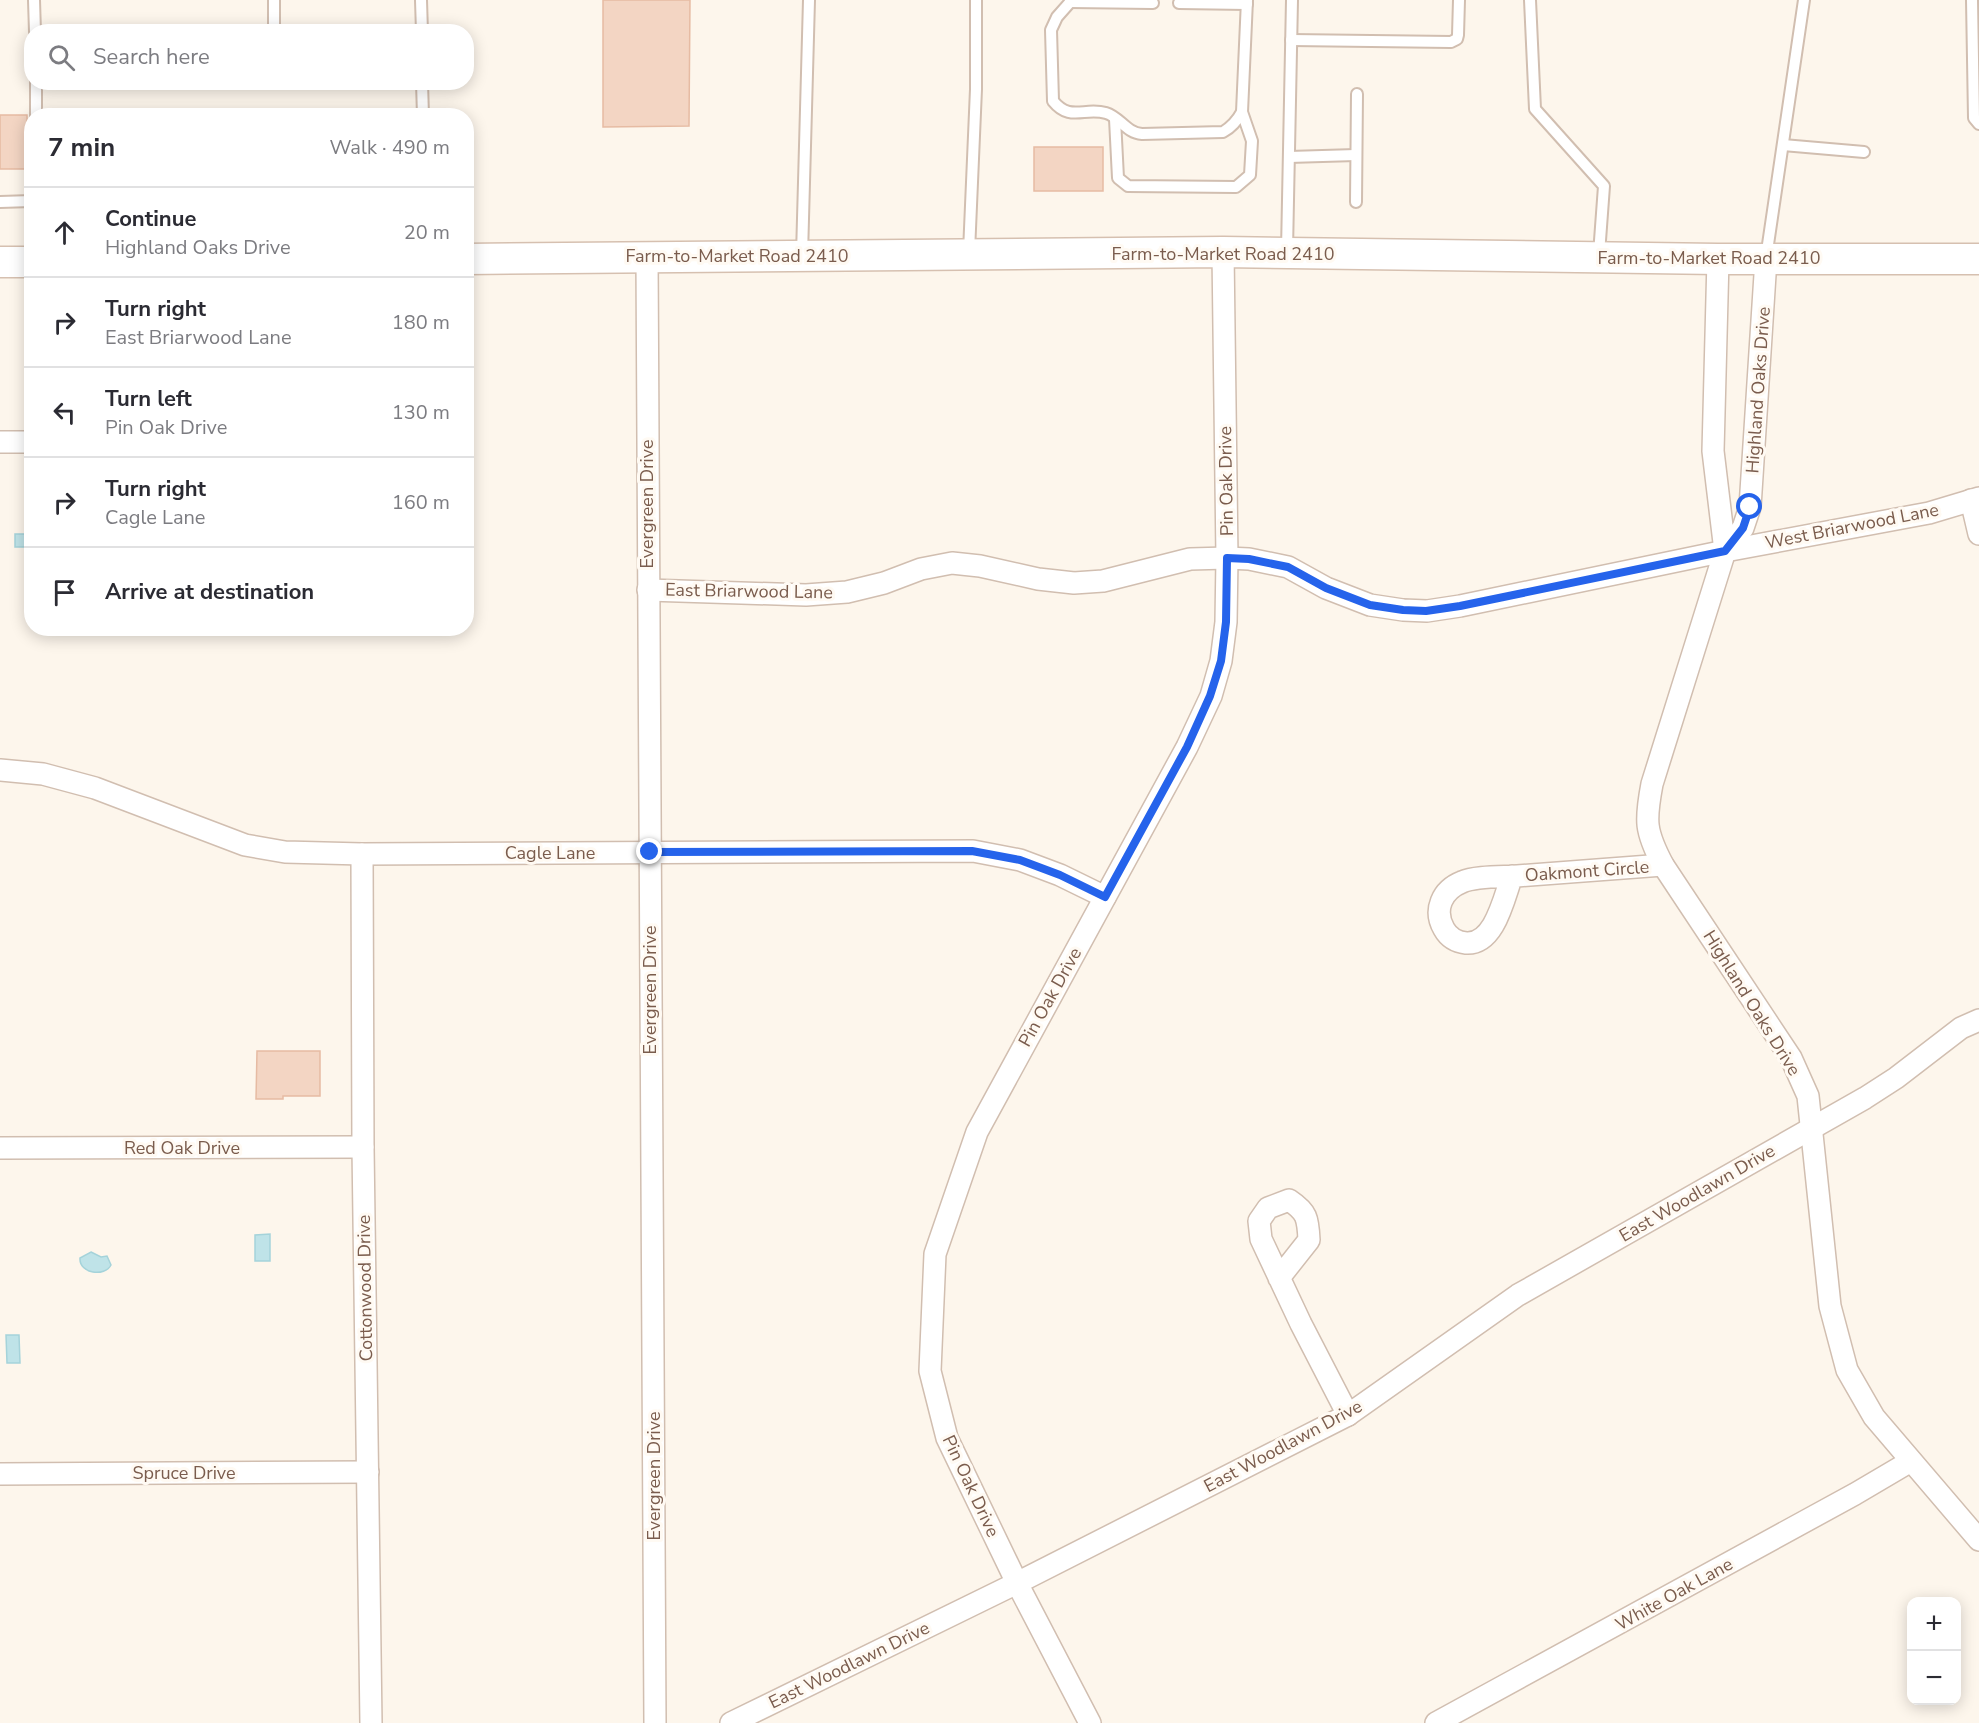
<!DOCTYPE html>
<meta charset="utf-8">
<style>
:root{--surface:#fff;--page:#f2f2f3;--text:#2b2b33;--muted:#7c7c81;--line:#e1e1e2}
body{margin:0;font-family:"Nunito Sans",sans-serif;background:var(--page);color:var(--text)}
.controls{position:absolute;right:18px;bottom:18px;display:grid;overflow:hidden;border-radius:12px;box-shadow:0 3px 15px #0003}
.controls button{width:54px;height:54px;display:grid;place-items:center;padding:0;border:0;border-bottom:2px solid var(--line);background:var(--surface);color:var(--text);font:30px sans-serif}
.stop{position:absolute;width:18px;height:18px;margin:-14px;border:4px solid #2563eb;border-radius:50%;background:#fff}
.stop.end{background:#2563eb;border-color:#fff;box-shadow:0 2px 6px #0008}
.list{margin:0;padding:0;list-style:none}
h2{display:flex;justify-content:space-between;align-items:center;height:78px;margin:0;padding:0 24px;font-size:26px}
h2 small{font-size:20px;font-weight:400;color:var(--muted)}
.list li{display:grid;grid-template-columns:39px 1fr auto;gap:18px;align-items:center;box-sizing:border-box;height:90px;padding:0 24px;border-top:2px solid var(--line)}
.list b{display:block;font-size:22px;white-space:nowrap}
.list p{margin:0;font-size:20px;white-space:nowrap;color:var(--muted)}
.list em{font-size:20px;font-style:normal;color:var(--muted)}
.icon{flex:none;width:33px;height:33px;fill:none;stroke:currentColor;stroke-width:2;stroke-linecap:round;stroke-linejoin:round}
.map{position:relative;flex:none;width:1979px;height:1723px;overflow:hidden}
.search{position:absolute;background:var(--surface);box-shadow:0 3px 15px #0003;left:24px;top:24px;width:450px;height:66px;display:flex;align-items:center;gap:15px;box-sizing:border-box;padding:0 21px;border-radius:24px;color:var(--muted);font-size:22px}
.panel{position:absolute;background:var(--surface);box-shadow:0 3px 15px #0003;left:24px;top:108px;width:450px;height:528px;border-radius:24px}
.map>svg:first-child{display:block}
.water{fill:#bfe3e8;stroke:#a5d3da;stroke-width:1.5}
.building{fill:#f3d5c3;stroke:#e6bba3;stroke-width:1.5}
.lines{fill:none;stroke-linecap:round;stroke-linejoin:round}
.lane-casing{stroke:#d1beb0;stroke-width:14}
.street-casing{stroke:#d1beb0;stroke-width:24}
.secondary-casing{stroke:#d6c0b0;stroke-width:33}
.lane{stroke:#fff;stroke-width:10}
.street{stroke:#fff;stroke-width:21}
.secondary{stroke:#fff;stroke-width:30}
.route{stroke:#2563eb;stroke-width:8}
.labels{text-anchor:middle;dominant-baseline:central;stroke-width:6;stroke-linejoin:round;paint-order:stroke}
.street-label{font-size:18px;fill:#7a5c4d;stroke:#fffaf3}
</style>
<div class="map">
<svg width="1979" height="1723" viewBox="0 0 1979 1723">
<rect width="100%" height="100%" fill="#fdf6ec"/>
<g class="water">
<rect x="15" y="534" width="16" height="13"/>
<path d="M270,1234V1261H255V1235Z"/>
<path d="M91,1252L101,1257L107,1256L111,1265C105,1277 79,1274 80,1258Z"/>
<path d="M6,1335H19L20,1363H7Z"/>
</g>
<g class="building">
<path d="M603,0H690L689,126L603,127Z"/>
<path d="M153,111L154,116H85V114Z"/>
<path d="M0,115H27L28,169H0Z"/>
<rect x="1034" y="147" width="69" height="44"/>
<path d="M257,1051H320V1096H283V1099H256Z"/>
</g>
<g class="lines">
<defs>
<g id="lane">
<path d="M34,0L35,32"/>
<path d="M274,0V32"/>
<path d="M421,0L422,32"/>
<path d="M1072,0L1057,17L1051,30L1053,101C1070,122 1084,107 1106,113C1120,117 1126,133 1142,134L1223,132C1232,127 1237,121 1242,112L1247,0"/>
<path d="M1530,0L1535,109L1604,186L1599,254"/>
<path d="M1972,0L1974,118L1979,124"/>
<path d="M1070,2L1153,3"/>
<path d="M1179,3L1247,4"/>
<path d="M1291,40L1451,42L1457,39L1458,35L1459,0"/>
<path d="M36,82V116"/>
<path d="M422,82L423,116"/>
<path d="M1115,119L1118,178L1128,186L1236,187L1250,175L1252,141L1242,112"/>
<path d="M1783,145L1864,152"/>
<path d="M1289,157L1356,155"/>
<path d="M0,202L32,201"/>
<path d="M1356,202L1357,94"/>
<path d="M1287,250L1292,0"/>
<path d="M969,252L976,89V0"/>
<path d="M802,255L809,0"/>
<path d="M1766,258L1804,0"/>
</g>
<g id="street">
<path d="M647,257L655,1723"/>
<path d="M1718,259L1713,451L1725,551"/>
<path d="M1766,259L1750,507L1743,528L1725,551L1652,784C1645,821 1645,831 1663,865L1791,1058L1808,1096L1830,1306L1847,1370L1874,1417L1979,1540"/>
<path d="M0,442H32"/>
<path d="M1971,500L1979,534"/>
<path d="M648,590L806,595L847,592L884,583L921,569L952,563L980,566L1038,579L1074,583L1103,581L1190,559L1227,558L1249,559L1288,567L1326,588L1370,605L1403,610L1427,611L1460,606L1725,551L1929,513L1979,498"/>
<path d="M0,770L43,774L95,788L245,845L285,852L362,854L973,851L1020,860L1060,875L1105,897"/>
<path d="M362,854L363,1147L371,1723"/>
<path d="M1512,876C1504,897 1495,945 1466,943C1457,942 1449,938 1444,929C1433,910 1442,890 1462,882C1475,876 1502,877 1517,876C1565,872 1614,869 1663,865"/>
<path d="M0,1148L363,1147"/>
<path d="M1279,1278L1309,1240C1308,1218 1307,1212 1289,1200L1268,1208L1259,1221L1261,1239L1301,1324L1348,1415"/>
<path d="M0,1474L368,1472"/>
<path d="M731,1723L1017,1583L1348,1415L1518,1295L1865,1098L1896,1078L1961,1028L1979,1020"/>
<path d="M1090,1723L1017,1583L947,1438L930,1371L935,1254L977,1132L1187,747L1211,696L1221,661L1226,622L1227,558L1223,252"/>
<path d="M1436,1723L1855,1494L1911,1461"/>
</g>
<g id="secondary">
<path d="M466,259L1223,252L1718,259H1979"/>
<path d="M0,262H32"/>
</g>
</defs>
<use href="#lane" class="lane-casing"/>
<use href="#street" class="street-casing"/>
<use href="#secondary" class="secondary-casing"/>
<use href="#lane" class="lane"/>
<use href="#street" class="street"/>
<use href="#secondary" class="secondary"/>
</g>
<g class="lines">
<path class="route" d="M650,852L972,851L1020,860L1060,875L1105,897L1187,747L1210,696L1221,661L1226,622L1227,558L1249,559L1288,567L1326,588L1370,605L1403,610L1426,611L1460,606L1725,551L1743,528L1750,507"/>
</g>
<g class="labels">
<g class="street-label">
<text x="1223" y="254">Farm-to-Market Road 2410</text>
<text x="737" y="256">Farm-to-Market Road 2410</text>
<text x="1709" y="258">Farm-to-Market Road 2410</text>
<text transform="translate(1758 390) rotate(-86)">Highland Oaks Drive</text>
<text transform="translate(1226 481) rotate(-91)">Pin Oak Drive</text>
<text transform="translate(647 504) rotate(-90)">Evergreen Drive</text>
<text transform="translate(1852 526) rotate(-11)">West Briarwood Lane</text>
<text transform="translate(749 591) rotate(1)">East Briarwood Lane</text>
<text x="550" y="853">Cagle Lane</text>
<text transform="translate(1587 871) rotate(-4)">Oakmont Circle</text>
<text transform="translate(650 990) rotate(-90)">Evergreen Drive</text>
<text transform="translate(1050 997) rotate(-61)">Pin Oak Drive</text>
<text transform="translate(1752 1003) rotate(58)">Highland Oaks Drive</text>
<text x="182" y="1148">Red Oak Drive</text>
<text transform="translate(1697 1193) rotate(-30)">East Woodlawn Drive</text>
<text transform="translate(365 1288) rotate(-91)">Cottonwood Drive</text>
<text transform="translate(1283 1446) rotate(-28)">East Woodlawn Drive</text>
<text x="184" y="1473">Spruce Drive</text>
<text transform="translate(654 1476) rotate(-90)">Evergreen Drive</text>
<text transform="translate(971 1486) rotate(65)">Pin Oak Drive</text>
<text transform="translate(1674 1594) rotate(-29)">White Oak Lane</text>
<text transform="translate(849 1665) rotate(-26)">East Woodlawn Drive</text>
</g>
</g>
</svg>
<div class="controls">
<button>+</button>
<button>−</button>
</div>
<div class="stop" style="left:1750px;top:507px"></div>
<div class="stop end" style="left:650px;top:852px"></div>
<div class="search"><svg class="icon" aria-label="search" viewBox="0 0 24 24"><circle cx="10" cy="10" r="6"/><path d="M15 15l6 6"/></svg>Search here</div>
<section class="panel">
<h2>7 min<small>Walk · 490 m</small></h2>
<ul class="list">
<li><svg class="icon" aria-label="ahead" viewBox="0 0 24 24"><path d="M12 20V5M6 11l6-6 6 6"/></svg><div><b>Continue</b><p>Highland Oaks Drive</p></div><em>20 m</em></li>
<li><svg class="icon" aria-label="right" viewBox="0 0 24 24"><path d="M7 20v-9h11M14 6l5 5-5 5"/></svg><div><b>Turn right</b><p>East Briarwood Lane</p></div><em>180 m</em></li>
<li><svg class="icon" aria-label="left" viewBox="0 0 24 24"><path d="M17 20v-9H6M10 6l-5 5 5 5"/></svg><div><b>Turn left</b><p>Pin Oak Drive</p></div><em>130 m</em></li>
<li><svg class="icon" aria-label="right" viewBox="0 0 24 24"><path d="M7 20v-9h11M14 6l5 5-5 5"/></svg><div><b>Turn right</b><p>Cagle Lane</p></div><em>160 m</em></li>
<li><svg class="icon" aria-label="arrive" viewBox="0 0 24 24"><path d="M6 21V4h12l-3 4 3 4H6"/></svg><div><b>Arrive at destination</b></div></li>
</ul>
</section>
</div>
